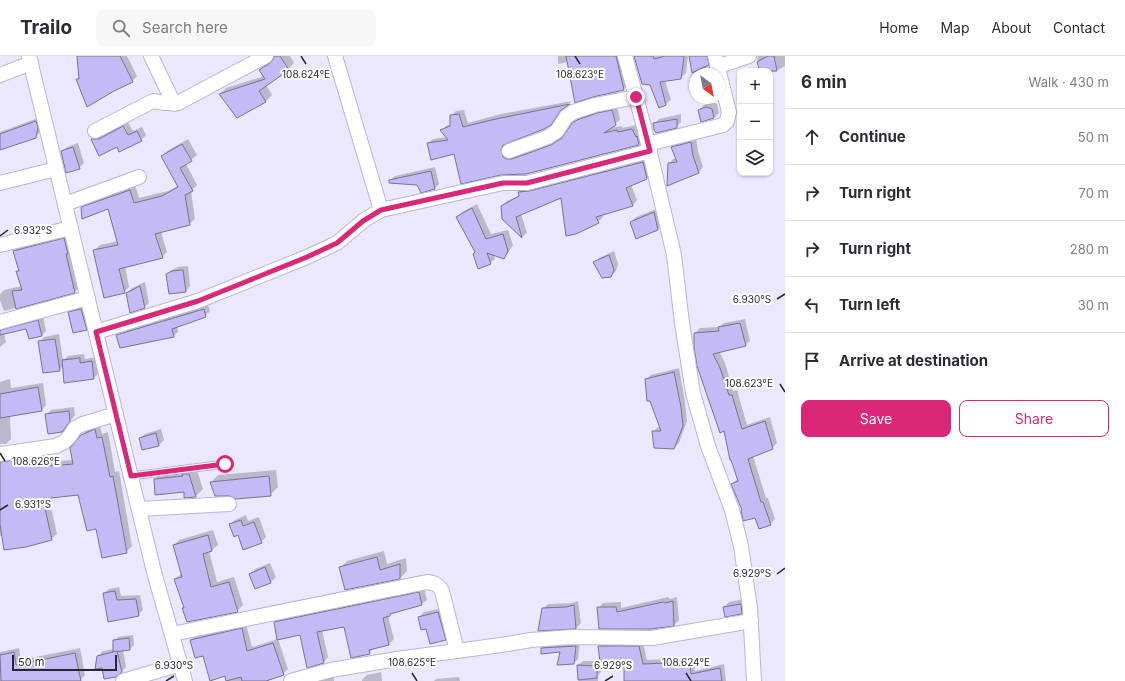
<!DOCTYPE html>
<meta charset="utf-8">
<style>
:root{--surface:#fff;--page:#f7f7f7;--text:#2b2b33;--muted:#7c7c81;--line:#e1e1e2;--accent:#db2777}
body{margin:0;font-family:Inter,sans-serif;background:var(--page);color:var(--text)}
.controls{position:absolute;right:12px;top:12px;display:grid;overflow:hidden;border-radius:8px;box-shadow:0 1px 3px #0004}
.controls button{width:36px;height:36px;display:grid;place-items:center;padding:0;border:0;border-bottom:1px solid var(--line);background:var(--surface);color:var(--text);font:20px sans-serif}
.compass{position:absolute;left:689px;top:12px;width:36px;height:36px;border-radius:50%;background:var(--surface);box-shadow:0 1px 3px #0004;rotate:148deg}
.scale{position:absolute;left:12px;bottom:10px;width:105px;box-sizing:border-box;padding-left:4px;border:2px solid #282631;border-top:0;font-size:11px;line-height:14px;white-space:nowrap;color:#282631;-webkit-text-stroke:3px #fff;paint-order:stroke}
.stop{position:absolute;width:12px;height:12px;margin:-9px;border:3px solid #db2777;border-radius:50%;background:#fff}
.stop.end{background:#db2777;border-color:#fff;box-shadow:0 1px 4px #0008}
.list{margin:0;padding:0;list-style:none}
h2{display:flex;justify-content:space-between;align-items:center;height:52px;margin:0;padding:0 16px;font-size:17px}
h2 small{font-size:13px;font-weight:400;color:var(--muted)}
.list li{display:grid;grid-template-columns:26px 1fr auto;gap:12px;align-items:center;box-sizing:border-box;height:56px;padding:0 16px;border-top:1px solid var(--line)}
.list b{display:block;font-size:15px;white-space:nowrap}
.list em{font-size:13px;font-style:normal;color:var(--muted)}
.actions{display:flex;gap:8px;padding:12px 16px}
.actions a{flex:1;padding:9px 0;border:1px solid var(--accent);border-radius:8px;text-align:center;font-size:14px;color:var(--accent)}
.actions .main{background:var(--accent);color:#fff}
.icon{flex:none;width:22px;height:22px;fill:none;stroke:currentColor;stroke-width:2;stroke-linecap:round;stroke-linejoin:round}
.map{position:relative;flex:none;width:785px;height:625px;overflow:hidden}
header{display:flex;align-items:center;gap:24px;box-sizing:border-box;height:56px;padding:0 20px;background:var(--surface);border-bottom:1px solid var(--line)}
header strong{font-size:19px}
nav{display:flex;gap:22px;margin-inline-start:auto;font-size:14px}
.search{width:280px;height:36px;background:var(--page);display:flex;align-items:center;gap:10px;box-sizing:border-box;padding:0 14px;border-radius:8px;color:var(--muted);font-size:15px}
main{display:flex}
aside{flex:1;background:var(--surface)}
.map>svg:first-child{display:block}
.shadow{fill:#0003}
.building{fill:#c4baf6;stroke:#78748e}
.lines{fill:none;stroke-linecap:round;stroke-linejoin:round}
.service-casing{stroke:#bab6d2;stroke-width:9}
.minor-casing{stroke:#bab6d2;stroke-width:16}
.service{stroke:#fff;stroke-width:7}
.minor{stroke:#fff;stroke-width:14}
.route{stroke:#db2777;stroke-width:5}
.ticks{fill:none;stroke:#282631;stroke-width:1.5}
.ticks-label{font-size:10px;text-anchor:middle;fill:#282631;stroke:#fff;stroke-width:4;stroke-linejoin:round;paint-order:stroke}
</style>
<header>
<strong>Trailo</strong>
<div class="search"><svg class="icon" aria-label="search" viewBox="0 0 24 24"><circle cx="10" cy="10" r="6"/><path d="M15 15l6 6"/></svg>Search here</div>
<nav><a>Home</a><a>Map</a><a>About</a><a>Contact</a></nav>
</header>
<main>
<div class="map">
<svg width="785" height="625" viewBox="0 0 785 625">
<rect width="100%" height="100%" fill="#eae7fe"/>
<g class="shadow">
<path d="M78,0H127L137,20L132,25L77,23L80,21Z"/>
<path d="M276,0H290L294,7L288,13L266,29L272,39L266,45L237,61L220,38L226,32L264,20L260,14L266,7L275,3Z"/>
<path d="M558,0H621L628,29L623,33L568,6L558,8Z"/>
<path d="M635,0H688L686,17L681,22L665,24L671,44L666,48L651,28Z"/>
<path d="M758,0H785V10L770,18V15H761L757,4Z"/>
<path d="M572,45L563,51L550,68L505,87V89L508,97L517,99L557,85L565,79L573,68L583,59L617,50L620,64L609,72L622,70V72L637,69L644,83L639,88L526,118L428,87L433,83L447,81L442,74L446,70L451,68V60L456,55L464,54L468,67L501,58Z"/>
<path d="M712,46L717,48L719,57L714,62L699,54L704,49Z"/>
<path d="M681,58V66L676,71L654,68L659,63Z"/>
<path d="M41,61L40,76L35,81L0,92V76Z"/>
<path d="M128,66L133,75L142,71L146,79L141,84L117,90L92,84L97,79L105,78Z"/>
<path d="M696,82L698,95L703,111L699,116L669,108L673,103L676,102L672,91L677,86Z"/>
<path d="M188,83L197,99L186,108L197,129L191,135L195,163L189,168L161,176L167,196L162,201L125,210L129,231L124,236L94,195L100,189L118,185L109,151L82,152L87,146L135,129L139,142L168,135L178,130L162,100L167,95Z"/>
<path d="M78,87L84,107L79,112L62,95L67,91Z"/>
<path d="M648,101L652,118L647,122L631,129L637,144L633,149L602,158L603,161L598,166L562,141L521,158L527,177L522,181L503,163L502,150L507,145L520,139L519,136L524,131Z"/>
<path d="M435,111L439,128L435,132L418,128L390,124L395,120Z"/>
<path d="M477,148L491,178L508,174L513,189L508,197L503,202L494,198L495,203L490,207L457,161L462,156Z"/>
<path d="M659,152L662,168L658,173L631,166L636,161Z"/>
<path d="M68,178L79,231L75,236L4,255L0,244V238L4,234L22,230L18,215L19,214L14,195L19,190Z"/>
<path d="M614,195L618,208L616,215L611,220L595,207L599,202Z"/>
<path d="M188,210L190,230L186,235L167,219L172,214L178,211Z"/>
<path d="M145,226L149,247L144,251L127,237L132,232Z"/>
<path d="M86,248L91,268L86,273L69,257L74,252Z"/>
<path d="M208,249L210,255L205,260L177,270L178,276L174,280L120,291L118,279L122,275Z"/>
<path d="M43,260L46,275L42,279L27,272L8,273L13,268Z"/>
<path d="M745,263L750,285L745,289L719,295L725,307L733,335L737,334L747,369L770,361L777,387L772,392L753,400L766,442H768L775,463L770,468L743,453L732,428L738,423L725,374L695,277L700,272L719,271L724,267Z"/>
<path d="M3,273L6,286L0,291V274Z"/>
<path d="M59,278L63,304L68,300L84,298L85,303L97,301L99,317L94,322L65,325L63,310L59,314L39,286L44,281Z"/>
<path d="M679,312L685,346L687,365L679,387L674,392L653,376L658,371H661L646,324L651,319Z"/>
<path d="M10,323L11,332L43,327L46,349L42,354L10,360L11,383L6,388H0V326Z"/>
<path d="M74,351L75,359L62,375L46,359L51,354Z"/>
<path d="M100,369L102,378L108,376L115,416L119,415L132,490L126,496L97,472L79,438L49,442L57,478L51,483L3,479L0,480V399L41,397L42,406L73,404L82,379L88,373Z"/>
<path d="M161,373L164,384L159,389L143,393L140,382L145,378Z"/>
<path d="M196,411L203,433L196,440L155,423L162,416Z"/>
<path d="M276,414L278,431L270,439L211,427L218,419Z"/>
<path d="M246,459L248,465L259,461L266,481L261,486L238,478L231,468L235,464Z"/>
<path d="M213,474L218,489L212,494L209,495L217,526L234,521L243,549L237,555L183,553L185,551L175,523L182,517L174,490L179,484Z"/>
<path d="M384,495L387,508L406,502L407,515L400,522L340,512L347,505Z"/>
<path d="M270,507L276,521L271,526L256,532L250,518L255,513Z"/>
<path d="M119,531L121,540L140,539L143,554L138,559L104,537L109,533Z"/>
<path d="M424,532L427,544L422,548L392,557L388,560L394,583L389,588L374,592L369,597L345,570L322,574L328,601L324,606L301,578L278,583L288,613L283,618L268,623L269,625H228L226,619L204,599L191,584L196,579L246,568L252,591L278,583L275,566L279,561Z"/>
<path d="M668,541L670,543L677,541L679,564L674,569L598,552L603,547L621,546V552Z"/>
<path d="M745,543L746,552L741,557L724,551L729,546Z"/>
<path d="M578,545L581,567L576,572L543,553L548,548L572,547Z"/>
<path d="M443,552L450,578L445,583L427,571L419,561L424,556Z"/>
<path d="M133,579L134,589L130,593L123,594L126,611L121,616L103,611L98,600L103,595L114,593V585L118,581Z"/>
<path d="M580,586L578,603L574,607L561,594L542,592L546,588Z"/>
<path d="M603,586H643L647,604L694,602L695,615L724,608L726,625H625V603L601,605V616L598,619V625H579L578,609L583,605H601L599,590Z"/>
<path d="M19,592L21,604L80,592L85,619L80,624L75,625H0V596Z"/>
<path d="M381,616L382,625H362V624L367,619Z"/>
<path d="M333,619L334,625H316Z"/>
<path d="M459,621L460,625H434L436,623Z"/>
</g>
<g class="building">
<path d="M77,0H120L133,26L114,35L87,51L76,23H79Z"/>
<path d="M274,0H280L289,14L259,35L266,46L237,62L219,38L265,23L259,14L270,7L273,4Z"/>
<path d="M566,0H616L624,34L593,41L575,47Z"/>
<path d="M634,0H653L654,3L665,0H684L681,23L660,26L666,49L659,52L650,29L642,28Z"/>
<path d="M689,0H707L709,9L692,17Z"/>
<path d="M768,0H774L777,15H760L757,6Z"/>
<path d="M570,48L561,54L551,69L544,73L503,89L501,94L503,101L507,103H512L551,89L562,82L572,67L577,64L597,57L612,54L616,69L604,77L617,74L618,76L632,73L636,81L637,80L639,89L526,118L501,119L461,128L454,98L431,104L427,87L448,84L440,74L450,70V59L459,58L463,71L496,63Z"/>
<path d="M706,51L712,53L714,62L701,66L698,54Z"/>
<path d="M677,63V72L656,77L654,74L653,67Z"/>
<path d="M36,65L38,71L36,82L0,94V78Z"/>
<path d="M123,70L128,79L137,75L142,85L119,96L117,91L99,100L91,83H99Z"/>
<path d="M691,86L693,100L699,117L667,130L668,107L677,106L671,91Z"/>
<path d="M182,88L192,105L180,112L193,135L185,139L190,169L155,178L163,202L119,213L125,237L104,242L93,194L118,189L108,153L82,163L81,151L130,134L134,147L162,140L178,131L161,100Z"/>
<path d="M73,91L80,113L66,117L61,95Z"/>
<path d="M643,106L647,123L626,132L633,150L596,161L599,167L576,178L566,180L561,142L516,161L522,182L502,163L501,150L519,140L518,136L529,135Z"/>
<path d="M431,115L435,133L421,137L417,129L389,127V124Z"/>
<path d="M472,152L486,183L503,178L508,195L504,203L487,197L491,208L478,213L473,198L475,196L456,161Z"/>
<path d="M654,156L658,174L636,183L630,166Z"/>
<path d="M64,182L68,198H66L75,237L16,253L12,235L22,234L16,215H19L13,195Z"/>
<path d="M609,199L614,214L611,221L602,222L593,206Z"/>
<path d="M183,214L186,236L169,238L166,218L172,215Z"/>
<path d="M140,230L145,252L130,257L126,237Z"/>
<path d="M81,253L87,274L73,277L68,256Z"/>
<path d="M204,253L206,261L172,273L174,281L120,292L116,279Z"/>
<path d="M38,264L42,280L29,283L26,273L0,279V274Z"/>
<path d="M740,267L746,290L713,298L720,312L729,339H732L742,373L765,365L773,393L748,403L761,446H763L771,469L759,473L755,462L743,465L741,454H742L731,428L738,425L731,404H730L724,375L720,377L697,310L694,291V277L719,275L718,271Z"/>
<path d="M55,283L60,315L43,317L38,285Z"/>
<path d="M80,302V307L92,305L94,323L64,327L62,304Z"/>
<path d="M674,316L681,351L683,370L674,393L654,392L652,375H661L650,345H647L645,323Z"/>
<path d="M38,331L42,355L0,362V338Z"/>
<path d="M69,355L70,365L63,375L62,376L48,378L45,358Z"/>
<path d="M95,373L97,382L102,381L110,421L113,420L127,497L102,502L96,473L87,475L78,439L43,443L52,484L26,491L4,494L0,468V406L36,401L37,411L73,408L70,392L81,379Z"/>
<path d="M156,377L159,390L142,394L139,382Z"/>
<path d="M182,418H189L196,441L184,442V436L155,439L154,423L183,420Z"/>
<path d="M269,420L271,440L236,443L229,440H215L210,426Z"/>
<path d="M241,464L243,470L254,466L262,487L243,494L238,479L234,481L229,468Z"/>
<path d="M208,479L212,495L203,498L211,531L229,526L238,556L187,566L182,552H184L174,523L182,521L173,489Z"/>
<path d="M377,501L380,514L400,508V523L345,534L339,511Z"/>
<path d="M265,511L271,527L255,533L249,518Z"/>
<path d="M115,535L117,544L136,543L139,560L108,566L103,537Z"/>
<path d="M419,536L422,549L390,558V560L383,562L389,589L369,594L370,598L351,602L344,571L317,576L324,607L307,612L300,579L277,584L274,566Z"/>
<path d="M673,545L674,570L651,573H599L597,551H616L617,556L663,546L665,547Z"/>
<path d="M741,548L742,558L725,561L723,551Z"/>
<path d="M574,549L576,573L538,575L542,552L566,551Z"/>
<path d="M438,556L446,584L430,588L426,573L421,574L418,561Z"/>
<path d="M242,572L247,595L273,587L284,619L266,625H242L241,621L226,625L225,620L210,625L203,600L195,602L190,584Z"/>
<path d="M129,582L130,594L113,596V584Z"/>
<path d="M576,590L574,608L557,609L560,596L541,598V592Z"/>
<path d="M598,590H639L643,608L690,606L691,618L720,612L722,625H624V604L600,606Z"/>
<path d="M117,595L122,616L116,621L104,623L102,612L95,613L97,600Z"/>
<path d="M14,596L16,609L75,597L81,625H1L0,599Z"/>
<path d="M577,609L597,610V622L578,624Z"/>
</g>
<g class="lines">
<defs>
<path id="service" d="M131,420L225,408"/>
<g id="minor">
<path d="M29,0L154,516L185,625"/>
<path d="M151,0L174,48"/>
<path d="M335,0L381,154"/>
<path d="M625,0L643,67L674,199L682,267L693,337L708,390L732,454L741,490L750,552L754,625"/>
<path d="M717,11L749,0"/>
<path d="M0,19L31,7"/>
<path d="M95,75L153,45L165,47H178L266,0"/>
<path d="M648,88L723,69L727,65L729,56L715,0"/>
<path d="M509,95L548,81L557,75L566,61L573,56L595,49L636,41"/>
<path d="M0,127L56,113"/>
<path d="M65,148L139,121"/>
<path d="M0,189L71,172"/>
<path d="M0,266L88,242"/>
<path d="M96,276L198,245L307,201L337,187L363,165L381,154L503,127H527L650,95"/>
<path d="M0,398L56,390L64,386L70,380L75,372L83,368L116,358"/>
<path d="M139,453L229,448"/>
<path d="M172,578L427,526C434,527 438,528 442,535L457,595"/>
<path d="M123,625L181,608"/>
<path d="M291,625L331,614L397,603L501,589L531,584L572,581L652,582L751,565"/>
</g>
</defs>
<use href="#service" class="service-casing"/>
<use href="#minor" class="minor-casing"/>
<use href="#service" class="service"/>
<use href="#minor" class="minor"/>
</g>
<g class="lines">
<path class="route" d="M225,408L131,420L96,276L198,245L307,201L337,187L363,165L381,154L503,127H527L650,95L636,41"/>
</g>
<path class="ticks" d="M301,0L306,8M575,0L580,8M0,180L8,174M777,243L785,238M780,328L785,336M0,397L5,405M0,454L8,449M777,518L785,512M412,617L417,625M686,617L691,625M166,625L174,620M605,625L613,620"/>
<g class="ticks-label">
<text x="306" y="22">108.624°E</text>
<text x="580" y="22">108.623°E</text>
<text x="33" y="178">6.932°S</text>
<text x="752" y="247">6.930°S</text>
<text x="749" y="331">108.623°E</text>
<text x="36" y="409">108.626°E</text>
<text x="33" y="452">6.931°S</text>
<text x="752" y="521">6.929°S</text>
<text x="412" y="610">108.625°E</text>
<text x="686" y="610">108.624°E</text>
<text x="174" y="613">6.930°S</text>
<text x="613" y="613">6.929°S</text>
</g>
</svg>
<div class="controls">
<button>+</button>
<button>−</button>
<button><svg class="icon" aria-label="layers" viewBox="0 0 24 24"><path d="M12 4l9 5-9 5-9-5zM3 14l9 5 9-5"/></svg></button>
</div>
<svg class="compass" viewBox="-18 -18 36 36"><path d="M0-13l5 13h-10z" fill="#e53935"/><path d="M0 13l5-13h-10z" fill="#7c7c81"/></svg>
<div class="scale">50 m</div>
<div class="stop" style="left:225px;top:408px"></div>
<div class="stop end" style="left:636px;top:41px"></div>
</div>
<aside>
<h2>6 min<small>Walk · 430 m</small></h2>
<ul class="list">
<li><svg class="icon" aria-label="ahead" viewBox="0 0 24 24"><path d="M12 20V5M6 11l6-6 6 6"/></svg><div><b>Continue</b></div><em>50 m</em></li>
<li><svg class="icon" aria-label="right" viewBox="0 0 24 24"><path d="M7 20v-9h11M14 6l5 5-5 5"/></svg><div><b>Turn right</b></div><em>70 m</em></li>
<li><svg class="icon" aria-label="right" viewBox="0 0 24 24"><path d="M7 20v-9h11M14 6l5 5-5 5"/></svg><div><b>Turn right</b></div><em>280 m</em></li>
<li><svg class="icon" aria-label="left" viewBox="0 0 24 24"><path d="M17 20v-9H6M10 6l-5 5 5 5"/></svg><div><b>Turn left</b></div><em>30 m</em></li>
<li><svg class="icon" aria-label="arrive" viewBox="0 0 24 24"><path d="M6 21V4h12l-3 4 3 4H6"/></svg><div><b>Arrive at destination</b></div></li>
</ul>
<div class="actions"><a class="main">Save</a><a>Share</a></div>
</aside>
</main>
